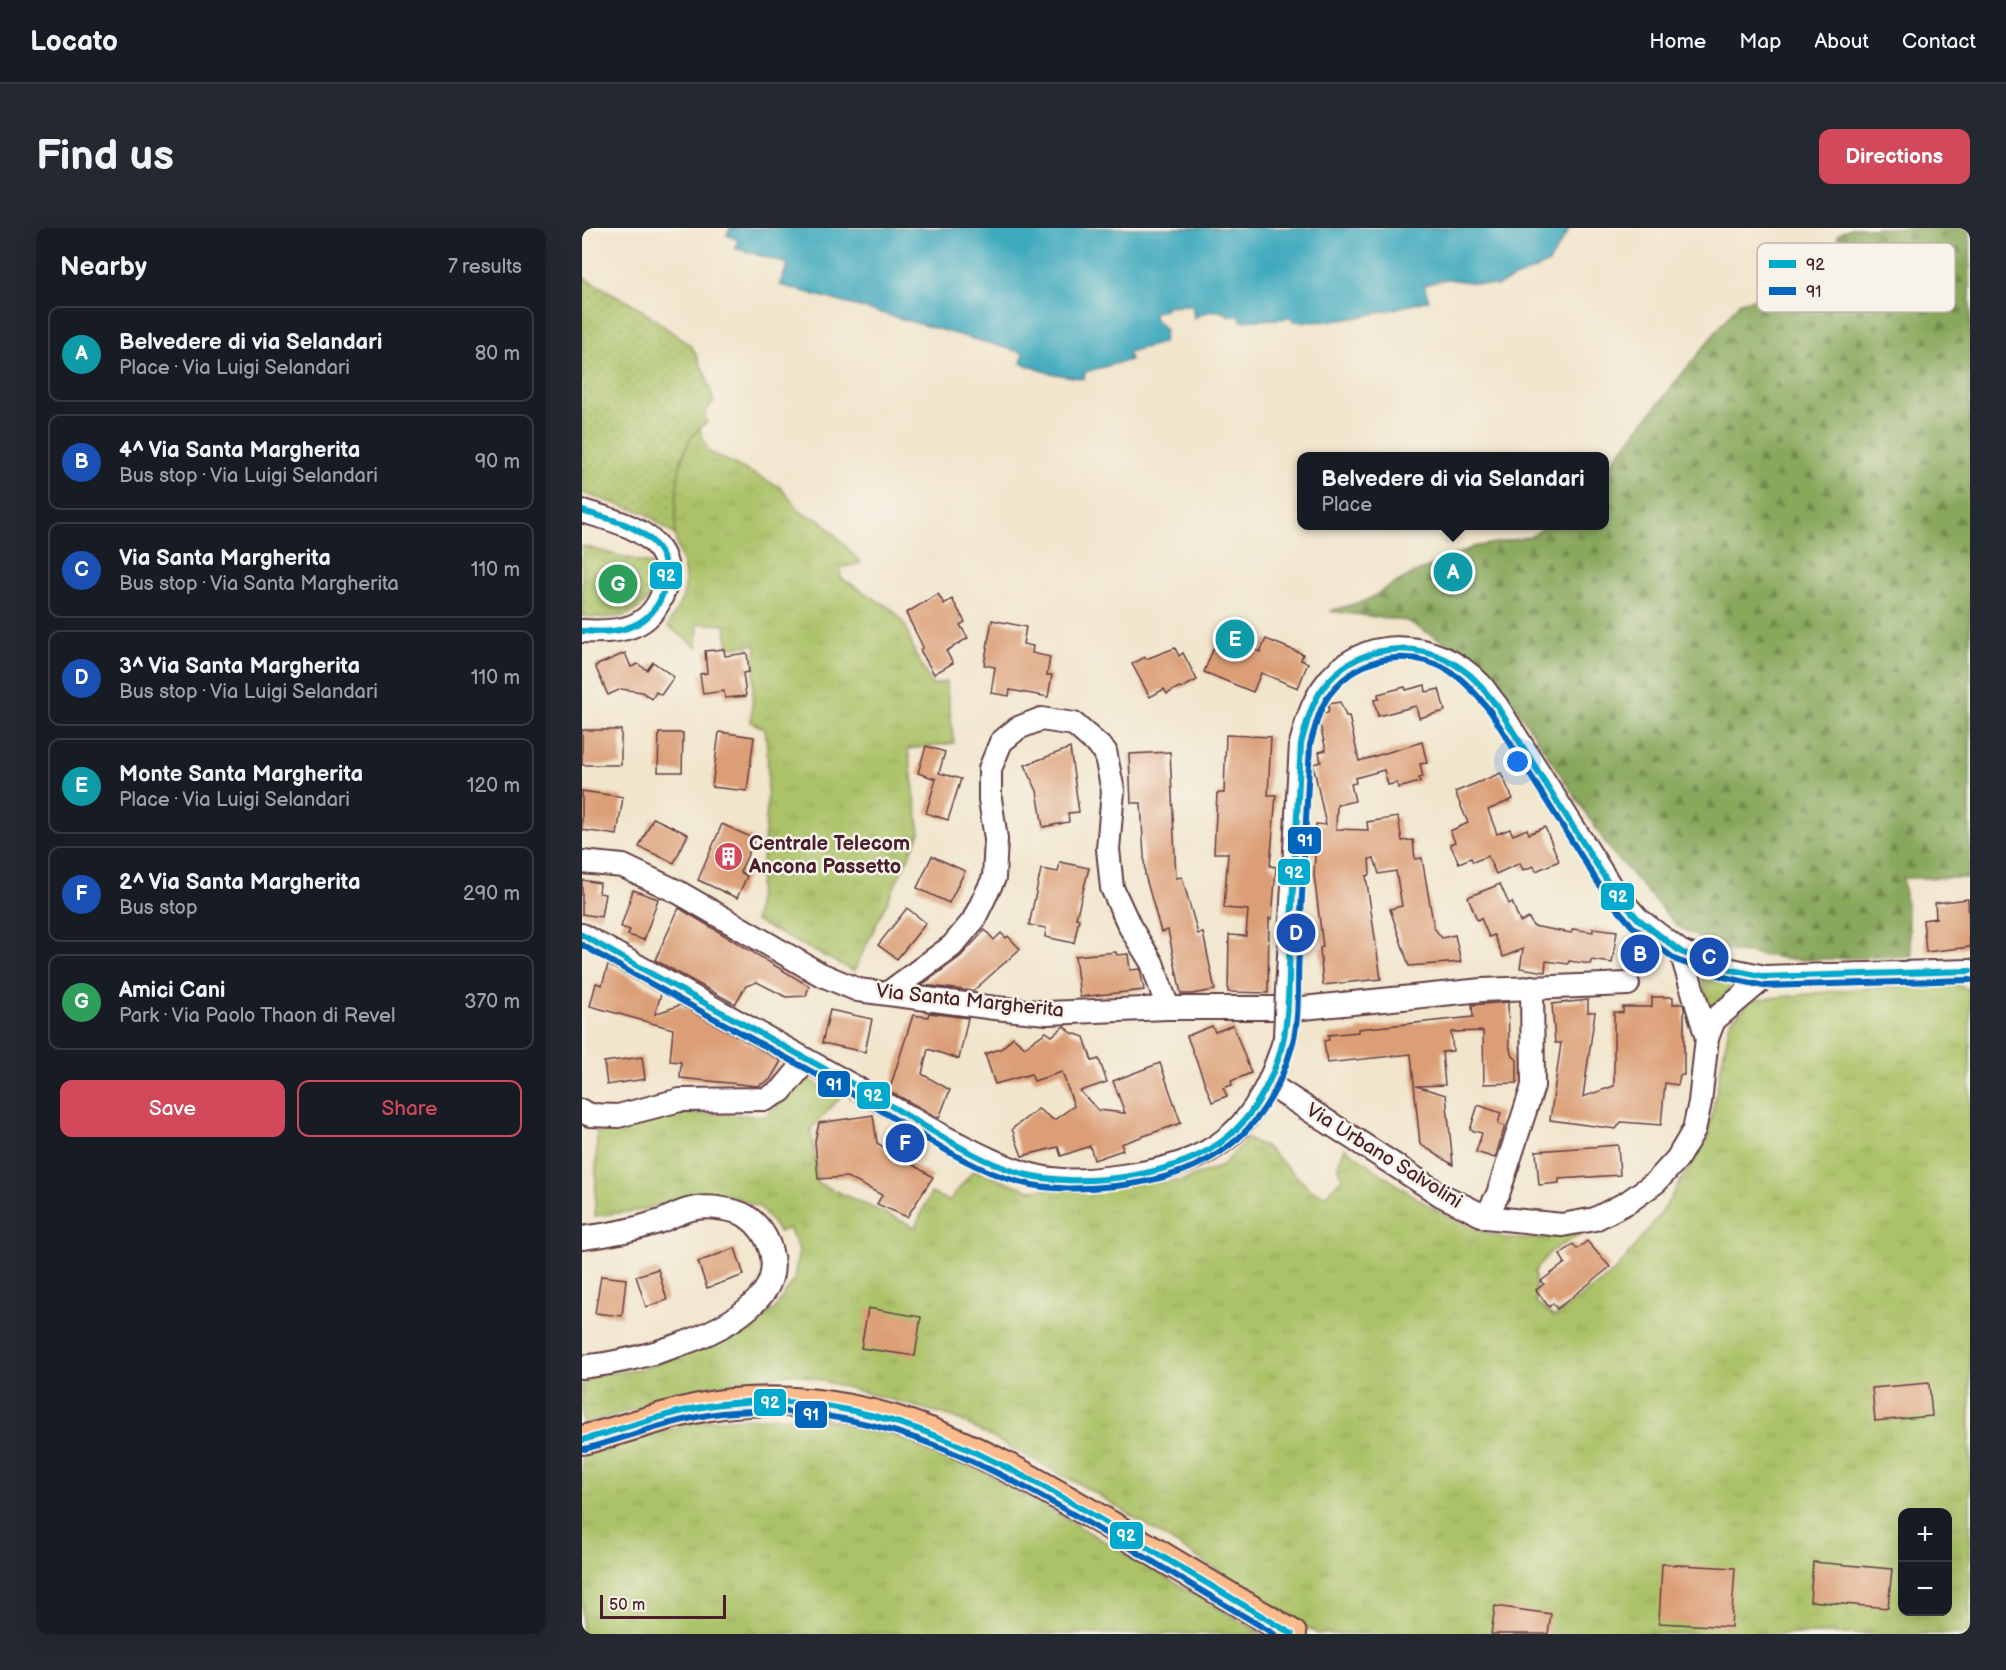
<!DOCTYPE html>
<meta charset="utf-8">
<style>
:root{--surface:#171b24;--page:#242831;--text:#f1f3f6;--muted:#9ea1a6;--line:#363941;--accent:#d1495b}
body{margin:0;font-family:"Balsamiq Sans",sans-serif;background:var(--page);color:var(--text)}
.controls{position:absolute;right:18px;bottom:18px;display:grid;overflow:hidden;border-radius:12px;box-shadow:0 6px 24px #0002}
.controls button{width:54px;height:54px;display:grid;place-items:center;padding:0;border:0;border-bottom:2px solid var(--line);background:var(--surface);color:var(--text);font:30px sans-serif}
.scale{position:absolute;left:18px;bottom:15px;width:126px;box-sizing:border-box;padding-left:6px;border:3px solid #4a1f2b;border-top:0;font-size:16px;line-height:21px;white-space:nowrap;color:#4a1f2b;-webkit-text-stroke:4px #f7f3e8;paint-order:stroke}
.you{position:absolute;left:936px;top:534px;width:21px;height:21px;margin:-15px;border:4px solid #fff;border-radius:50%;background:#1a73e8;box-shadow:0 0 0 9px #1a73e833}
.badge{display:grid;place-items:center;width:39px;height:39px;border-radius:50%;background:var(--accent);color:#fff;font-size:20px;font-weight:700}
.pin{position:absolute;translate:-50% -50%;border:3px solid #fff;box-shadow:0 2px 6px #0006}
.popup{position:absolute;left:715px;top:224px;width:312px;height:78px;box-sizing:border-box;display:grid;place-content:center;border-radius:12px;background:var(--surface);filter:drop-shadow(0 2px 4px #0005);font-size:20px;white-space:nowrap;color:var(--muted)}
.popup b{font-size:22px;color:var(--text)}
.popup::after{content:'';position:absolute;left:50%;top:100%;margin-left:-12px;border:12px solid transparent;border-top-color:var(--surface)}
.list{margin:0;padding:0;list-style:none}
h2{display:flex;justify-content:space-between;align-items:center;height:78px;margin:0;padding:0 24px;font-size:26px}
h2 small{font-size:20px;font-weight:400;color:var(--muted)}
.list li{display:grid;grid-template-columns:39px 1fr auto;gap:18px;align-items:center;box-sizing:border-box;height:96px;margin:0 12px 12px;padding:0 12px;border:2px solid var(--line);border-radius:12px}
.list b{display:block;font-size:22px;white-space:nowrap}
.list p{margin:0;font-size:20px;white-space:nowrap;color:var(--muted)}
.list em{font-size:20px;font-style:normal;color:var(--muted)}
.actions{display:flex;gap:12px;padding:18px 24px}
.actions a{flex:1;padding:14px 0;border:2px solid var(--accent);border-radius:12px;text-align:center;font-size:21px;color:var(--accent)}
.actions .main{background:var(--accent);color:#fff}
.map{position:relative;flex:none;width:1388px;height:1406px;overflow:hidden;border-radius:12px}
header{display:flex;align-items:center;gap:36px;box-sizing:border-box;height:84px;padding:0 30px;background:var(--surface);border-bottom:2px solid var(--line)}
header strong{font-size:28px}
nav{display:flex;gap:33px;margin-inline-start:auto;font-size:21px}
.intro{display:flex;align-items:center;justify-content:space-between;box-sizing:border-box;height:144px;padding:0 36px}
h1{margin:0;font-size:42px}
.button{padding:15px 27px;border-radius:12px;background:var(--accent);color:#fff;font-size:21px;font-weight:700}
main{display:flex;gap:36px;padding:0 36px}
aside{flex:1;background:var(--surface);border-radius:12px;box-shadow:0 6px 24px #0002}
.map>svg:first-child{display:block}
.grass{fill:url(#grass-tufts);stroke:#7a7049;stroke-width:1.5;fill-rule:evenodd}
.forest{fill:url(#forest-firs);stroke:#696444;stroke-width:1.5}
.park{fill:url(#park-dots);stroke:#7a7049;stroke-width:1.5}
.water{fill:#3da9bd;stroke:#446474;stroke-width:1.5}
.building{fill:#db9e76}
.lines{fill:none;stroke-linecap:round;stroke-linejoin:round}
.minor-casing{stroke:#633d43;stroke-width:26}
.major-casing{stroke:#633d43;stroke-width:32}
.minor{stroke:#fff;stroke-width:22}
.major{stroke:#fabb8c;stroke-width:28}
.minor-bridge-casing{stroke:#633d43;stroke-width:26;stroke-linecap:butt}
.minor-bridge{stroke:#fff;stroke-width:22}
.bus-1-casing{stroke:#f7f3e8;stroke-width:10}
.bus-2-casing{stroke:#f7f3e8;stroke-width:10}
.bus-1{stroke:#00a9ce;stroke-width:6}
.bus-2{stroke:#0065bd;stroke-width:6}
.labels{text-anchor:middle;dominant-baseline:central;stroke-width:5;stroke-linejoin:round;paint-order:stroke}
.poi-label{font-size:20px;font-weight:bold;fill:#4a1f2b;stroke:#f7f3e8;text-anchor:start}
.street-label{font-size:20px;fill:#4a1f2b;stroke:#f7f3e8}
.key{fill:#f7f3e8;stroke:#c3b3af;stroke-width:1.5}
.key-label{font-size:16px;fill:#4a1f2b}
.line-badge{stroke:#f7f3e8;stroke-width:2}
.badge-label{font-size:16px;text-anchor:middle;font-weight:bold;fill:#fff}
</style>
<header>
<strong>Locato</strong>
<nav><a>Home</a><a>Map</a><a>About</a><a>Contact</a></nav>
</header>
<div class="intro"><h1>Find us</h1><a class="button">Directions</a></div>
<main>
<aside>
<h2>Nearby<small>7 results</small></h2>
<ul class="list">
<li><span class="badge" style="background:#0f9aa8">A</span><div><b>Belvedere di via Selandari</b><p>Place · Via Luigi Selandari</p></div><em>80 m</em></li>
<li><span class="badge" style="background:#1a4fb4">B</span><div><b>4^ Via Santa Margherita</b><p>Bus stop · Via Luigi Selandari</p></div><em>90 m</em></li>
<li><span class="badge" style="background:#1a4fb4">C</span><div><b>Via Santa Margherita</b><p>Bus stop · Via Santa Margherita</p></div><em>110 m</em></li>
<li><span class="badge" style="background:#1a4fb4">D</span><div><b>3^ Via Santa Margherita</b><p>Bus stop · Via Luigi Selandari</p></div><em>110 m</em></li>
<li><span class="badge" style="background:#0f9aa8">E</span><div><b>Monte Santa Margherita</b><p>Place · Via Luigi Selandari</p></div><em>120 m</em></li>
<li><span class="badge" style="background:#1a4fb4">F</span><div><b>2^ Via Santa Margherita</b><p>Bus stop</p></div><em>290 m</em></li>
<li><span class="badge" style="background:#2e9e5b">G</span><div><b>Amici Cani</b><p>Park · Via Paolo Thaon di Revel</p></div><em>370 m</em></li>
</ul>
<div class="actions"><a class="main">Save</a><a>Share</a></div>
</aside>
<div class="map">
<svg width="1388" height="1406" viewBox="0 0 1388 1406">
<defs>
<pattern id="grass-tufts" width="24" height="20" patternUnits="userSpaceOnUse" patternTransform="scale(1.5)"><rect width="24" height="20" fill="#abc267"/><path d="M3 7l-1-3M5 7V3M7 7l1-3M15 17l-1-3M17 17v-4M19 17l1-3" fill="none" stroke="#95a65a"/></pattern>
<pattern id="forest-firs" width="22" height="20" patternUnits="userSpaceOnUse" patternTransform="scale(1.5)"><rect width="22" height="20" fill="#88a85c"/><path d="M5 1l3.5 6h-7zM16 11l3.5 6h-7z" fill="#71884c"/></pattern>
<pattern id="park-dots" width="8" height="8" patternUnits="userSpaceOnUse" patternTransform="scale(1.5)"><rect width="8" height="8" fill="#abc267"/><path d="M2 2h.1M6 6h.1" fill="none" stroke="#95a65a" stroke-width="1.8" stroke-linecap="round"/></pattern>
</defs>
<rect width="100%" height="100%" fill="#f7f3e8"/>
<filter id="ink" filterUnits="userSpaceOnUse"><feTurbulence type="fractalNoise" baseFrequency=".0167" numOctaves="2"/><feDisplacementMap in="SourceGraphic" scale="12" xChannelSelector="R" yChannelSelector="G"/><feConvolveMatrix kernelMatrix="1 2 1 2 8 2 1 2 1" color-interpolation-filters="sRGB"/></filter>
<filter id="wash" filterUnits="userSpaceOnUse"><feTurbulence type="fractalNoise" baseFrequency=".008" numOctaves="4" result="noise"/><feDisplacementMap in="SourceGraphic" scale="24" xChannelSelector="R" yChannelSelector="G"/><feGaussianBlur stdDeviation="1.35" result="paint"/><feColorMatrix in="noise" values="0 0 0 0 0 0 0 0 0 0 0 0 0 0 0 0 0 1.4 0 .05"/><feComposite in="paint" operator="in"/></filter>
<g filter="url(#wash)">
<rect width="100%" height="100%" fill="#f1e5cc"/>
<g class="grass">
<path d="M117,199L126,223L198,259L221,286L239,292L279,335L258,340L259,350L311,382L323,397L333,425L350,457L364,454L372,515L326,521L338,605L272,743L173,693C180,634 191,559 183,501L169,494L174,417L147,419L143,397L116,395L115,419L86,398C90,388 99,376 102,365C107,340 95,327 93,306C90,275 96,221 117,199Z"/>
<path d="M1119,749L1145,755L1146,751L1155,753L1128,782Z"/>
<path d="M1375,756L1388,762V1406H736L515,1266L372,1189L212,1145L123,1160L0,1197V1148L60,1141L141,1113L192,1082L212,1051L217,1022L207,1000L197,1004L179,980L150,968L119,964L61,982L13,988L15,904L103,885L183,888L226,851L258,870L229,901L236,955L333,999L349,965L367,973L392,942L447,962L599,953L640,938L665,911L684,919L730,963L744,967L760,951L756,936L763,920C813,955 880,1010 942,1011C962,1012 983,1006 1002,1004L968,1024L953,1043L954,1074L972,1089L1035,1041L1080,984L1125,910L1148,794L1170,772L1274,761ZM1320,1284H1366V1384H1320Z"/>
<path d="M226,1188L306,1204L362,1230L400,1242L681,1406H0V1223L125,1192Z"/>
</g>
<path class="forest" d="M1268,0H1388V650H1321L1330,728L1217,732L1142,722L1096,699L1029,623L908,440L825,393L747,383L783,373L824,349L891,319L950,308L964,298H1022L1023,242L1158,74L1244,55L1263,32L1255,7Z"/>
<g class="park">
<path d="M0,49L54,78L110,119L123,145L132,173L122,186L125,194C90,217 95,269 93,307L63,285L0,265Z"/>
<path d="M0,318L69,336L72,363C51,393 35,391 0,388Z"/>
</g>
<path class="water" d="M148,0H988L967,35L915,58L865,51L842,57L847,72C801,84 759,97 711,93L710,90L659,93L658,88H648C636,79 624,83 612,90L610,77L583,78L584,82L572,84V90L583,102L581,115L546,124L548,132L503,144L502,151L467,145L439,135L442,125L198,57L206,36L153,20L156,12L145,7Z"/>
<g id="blocks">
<g class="building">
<path d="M356,366L362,376L370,371L383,394L378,397L386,410L364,423L371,435L352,446L338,422L341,419L324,385Z"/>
<path d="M410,392L444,399L441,416L451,418L450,425L468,429L465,447H470L466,469L428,462L427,468L409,465L413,439L402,437Z"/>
<path d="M637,407L678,424L684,411L721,426L719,432L726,435L716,460L679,445L671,464L622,444Z"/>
<path d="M593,420L597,428L601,425L615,452L598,461L597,459L585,466L582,461L568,469L550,436L563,429L564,431Z"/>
<path d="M142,421L143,428L165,425L167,444L161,445L164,468L143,470L142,463L121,466L118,446L125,445L123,423Z"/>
<path d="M43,425L49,439L56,436L65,442L71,434L92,449L79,467L74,464L70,471L60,464L39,461L26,467L13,438Z"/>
<path d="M843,457L844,464L857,461L863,483L837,490L834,478L796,488L792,472L797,471L796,466L823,459L824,462Z"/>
<path d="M758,474L764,488H767L777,533L840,514L845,535L838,536L841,549L837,550L838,554L816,560L815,555L806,557L802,542L773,550L774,555L769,556L773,573L755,577L754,601L786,602L785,594L816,589L820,613L831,612L833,631L840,630L852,700L860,710L873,707L879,734L827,738L808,681L820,678L814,643L797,646L792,630L787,631L788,647L784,648L799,751L741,757L738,720L741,719L732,647L733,626H728L729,607H733L734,596L744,597L731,536L739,534L737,524L744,522L738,497L742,486L746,485L747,476Z"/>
<rect x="0" y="502" width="39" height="35"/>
<path d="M137,504L172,509L165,563L130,559Z"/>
<path d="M77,505H101L100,544H76Z"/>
<path d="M644,507L689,509L686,567H694L688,638L694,639L690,691L687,690L686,765L646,764L647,707L664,708L666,682L642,680L646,625H632L635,565H642Z"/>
<path d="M344,518L363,524L357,545L379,551L366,592L344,585L354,551L336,545Z"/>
<path d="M488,520L497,584L486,585L487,594L461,599L455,563L443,537Z"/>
<path d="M588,524L594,650L600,649L616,706L621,705L633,762L610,766H599L586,702L579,704L563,647L559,575H549L547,526Z"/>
<path d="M919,545L931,571L906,582L915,606L928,601L931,607L945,601L947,606L963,599L977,633L954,643L952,638L941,642L938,635L914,646L906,628L891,634L889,630L877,635L868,616L873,614L868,603L886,595L873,564Z"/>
<path d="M0,563L41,569L35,607L0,602Z"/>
<path d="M71,590L106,606L92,635L57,619Z"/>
<path d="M140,596L173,611L158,644L165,648L155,670L116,652Z"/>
<path d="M350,628L383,643L367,675L335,660Z"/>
<path d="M478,634L507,640L494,690L497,691L492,715L463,709L464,700L447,697L459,641L476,644Z"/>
<path d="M0,652L18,655L17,665L23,666L19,689L0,686Z"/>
<path d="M918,656L927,676L930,674L938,694L947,690L951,698L989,705L991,701L1011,704V700L1035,703L1030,735L1009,732V736L987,733L986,736L964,733L963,744L938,740L941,721L921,729L912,707L907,709L899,690L895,692L886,669Z"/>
<path d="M51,662L76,671L62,712L46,707L48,702L39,699Z"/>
<path d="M1386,671L1388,719L1344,724L1341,692L1354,690L1353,675Z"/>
<path d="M97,680L227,758L224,768L204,769L175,754L164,758L153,776L73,732Z"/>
<path d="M325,680L344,695L315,731L296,717Z"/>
<path d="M403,702L412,712L419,705L424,710L426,708L438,721L391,763L340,757L378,729Z"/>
<path d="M534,724L535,727L546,726L548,742L558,741L562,762L498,769L493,728Z"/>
<path d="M26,737L79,766L73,786L98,777L199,833L188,852L176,858L98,850L99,834L88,833L91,801L8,778L14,755L20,757Z"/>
<path d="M1070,769H1091V776H1101L1102,780V847H1098L1096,857L1083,855L1079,897L1039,894L1034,901L968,892L979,815H973L970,776L1006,772V784H1013L1001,869L1032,858V784L1041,785V779H1070Z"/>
<path d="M926,774L927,815L929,826L935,832V855L902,856L901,803L869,804L871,823L860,824L863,857L834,858L864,867L871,937L838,916L829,826L745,835L742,813L747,812L746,807L776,804V801L891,789L890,777Z"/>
<path d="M248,782L290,791L283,824L240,815Z"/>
<path d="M347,785L386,790L377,831L346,821L340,846L368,862L357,890L307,863L331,787L346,789Z"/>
<path d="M651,797L669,845L649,853L650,857L641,860L645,868L630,874L605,808L630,798L633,804Z"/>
<path d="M482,798L488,804L502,809L510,833L517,831L525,854L498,863L516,882L543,885L531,853L578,835L599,895L539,916L541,922L512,932L508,918L479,928L476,919L440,928L430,901L456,881L472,892L492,878L480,844L452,853L449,846L413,856L403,826L420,820L431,809L443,819L464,804L470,808Z"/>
<path d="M60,829L63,851L25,857L22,834Z"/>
<path d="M896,877L919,885L916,896L923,898L913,930L894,924L900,905L888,902Z"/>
<path d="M291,887L295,915L351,949L325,989L295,976L300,967L265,949L236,951L233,913L237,895Z"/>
<path d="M1036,917L1038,947L977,951V955L957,957L954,923Z"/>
<path d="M1005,1013L1028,1039L975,1081L971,1075L967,1079L954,1062L962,1056L959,1053L983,1035L978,1027L991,1016L995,1021Z"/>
<path d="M153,1020L162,1047L125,1060L116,1034Z"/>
<path d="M76,1041L85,1072L64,1079L54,1048Z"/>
<path d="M19,1048L44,1051L40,1088L13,1085Z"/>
<path d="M286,1080L339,1089L333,1128L279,1120Z"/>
<path d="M1347,1155L1350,1188L1293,1193L1290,1160Z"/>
<path d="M1231,1334L1310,1341L1306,1380L1228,1373Z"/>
<path d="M1080,1336L1153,1340L1149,1399L1077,1395Z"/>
<path d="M913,1378L969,1386L966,1406H909Z"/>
</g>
</g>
</g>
<g filter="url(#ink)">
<use href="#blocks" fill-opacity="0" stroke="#633d43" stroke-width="1.5"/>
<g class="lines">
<defs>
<g id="minor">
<path d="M0,283C26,291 61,298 78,322C86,334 87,349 82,362C69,402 38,405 0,403"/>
<path d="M0,634L41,638L96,664L238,746L276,762L413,780L465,785L586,780H721L900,762L1046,756"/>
<path d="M0,707L366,911C396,926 425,942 458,949C485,955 513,952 540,948C634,936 676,902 703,810"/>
<path d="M1099,724L1125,810"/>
<path d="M705,763L719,516C724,497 729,477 741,460C779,405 854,410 898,456C904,463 909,471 915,478L1032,664L1056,691L1099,724L1145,741L1183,749L1388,743"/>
<path d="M306,765L370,718L391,693L412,650L414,611L408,571V541L419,514L436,500L459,491L492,496L523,523L531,563L526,621L530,660L548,699L570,735L586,780"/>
<path d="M687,856L859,967L904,989L980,997L1013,991L1046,974L1074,954L1095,931L1112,902L1118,874L1125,810L1132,792L1183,749"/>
<path d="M0,883L8,887L36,888L98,872L184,871L199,863L224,833"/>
<path d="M904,989L916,966L951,858L950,759"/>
<path d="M0,1010C26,1007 51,1002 76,994C88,990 102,981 115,980C127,978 153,981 164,988C188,1004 200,1039 182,1064C147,1110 55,1133 0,1139"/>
</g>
<path id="major" d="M0,1212C50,1200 98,1180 150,1175C297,1161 409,1227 531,1299C590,1335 650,1370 710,1406"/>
</defs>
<use href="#minor" class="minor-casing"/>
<use href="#major" class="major-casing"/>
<use href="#minor" class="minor"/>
<use href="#major" class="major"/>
<defs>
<path id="minor-bridge" d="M703,810L705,763"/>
</defs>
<use href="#minor-bridge" class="minor-bridge-casing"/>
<use href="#minor-bridge" class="minor-bridge"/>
<defs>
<g id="bus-1">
<path d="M0,283C24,290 53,296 71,314C97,340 82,386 50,398C35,405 17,404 0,403"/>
<path d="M0,707C97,762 195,814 292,868C340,895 385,929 437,945C497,962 601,949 648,907C668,890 682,866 692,842C709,802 706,757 708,714C712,648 715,582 719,516C724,497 729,476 741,460C774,416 835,409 880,441C895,451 904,465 915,478L1032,664L1056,691L1099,724L1145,741L1183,749L1388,743"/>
<path d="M0,1212C49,1199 98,1179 150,1175C300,1162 430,1238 554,1313C606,1344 658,1375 710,1406"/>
</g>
<g id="bus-2">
<path d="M0,717C96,772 194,823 291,878C338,905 384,940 437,954C469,963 501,961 534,958C626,948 687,907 711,814C718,788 715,751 717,723C720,655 724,586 728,517C733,500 737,480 748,466C779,425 835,418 876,449C889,459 898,471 908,483L1025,669L1050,698L1094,732L1142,749L1182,758L1388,752"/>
<path d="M2,1221C51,1208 101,1187 152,1184C303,1174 423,1245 548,1320C596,1349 644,1377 692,1406"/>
</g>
</defs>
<use href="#bus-1" class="bus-1-casing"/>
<use href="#bus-2" class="bus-2-casing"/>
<use href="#bus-1" class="bus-1"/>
<use href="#bus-2" class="bus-2"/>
</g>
</g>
<defs>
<symbol id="building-disc" viewBox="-11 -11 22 22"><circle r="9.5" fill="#d1495b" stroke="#f7f3e8"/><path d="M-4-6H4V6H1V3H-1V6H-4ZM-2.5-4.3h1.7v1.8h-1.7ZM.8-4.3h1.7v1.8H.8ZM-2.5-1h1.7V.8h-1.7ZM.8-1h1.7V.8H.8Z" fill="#fff"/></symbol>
</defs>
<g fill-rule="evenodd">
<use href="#building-disc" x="130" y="612" width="33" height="33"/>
</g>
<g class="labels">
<g class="poi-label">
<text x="167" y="616">Centrale Telecom<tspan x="167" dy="23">Ancona Passetto</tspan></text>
</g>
<g class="street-label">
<text transform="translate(388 773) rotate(6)">Via Santa Margherita</text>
<text transform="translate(802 928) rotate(32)">Via Urbano Salvolini</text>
</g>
</g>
<rect x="1175" y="15" width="198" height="69" rx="9" class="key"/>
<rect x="1187" y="32" width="27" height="8" fill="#00a9ce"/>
<rect x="1187" y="59" width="27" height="8" fill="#0065bd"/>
<g class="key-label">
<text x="1224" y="42">92</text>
<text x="1224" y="69">91</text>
</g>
<g class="line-badge">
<rect x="67" y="333" width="34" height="29" rx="6" fill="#00a9ce"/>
<rect x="705" y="598" width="35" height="29" rx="6" fill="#0065bd"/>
<rect x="695" y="630" width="34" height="28" rx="6" fill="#00a9ce"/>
<rect x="1018" y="654" width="35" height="29" rx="6" fill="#00a9ce"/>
<rect x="235" y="842" width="34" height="28" rx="6" fill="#0065bd"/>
<rect x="274" y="853" width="35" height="29" rx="6" fill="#00a9ce"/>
<rect x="171" y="1160" width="34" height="29" rx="6" fill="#00a9ce"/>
<rect x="212" y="1172" width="34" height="29" rx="6" fill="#0065bd"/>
<rect x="527" y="1293" width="35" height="29" rx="6" fill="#00a9ce"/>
</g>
<g class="badge-label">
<text x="84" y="353">92</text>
<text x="723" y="618">91</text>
<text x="712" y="650">92</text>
<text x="1036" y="674">92</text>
<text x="252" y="862">91</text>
<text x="291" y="873">92</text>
<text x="188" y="1180">92</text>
<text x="229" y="1192">91</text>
<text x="544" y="1313">92</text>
</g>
</svg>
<div class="controls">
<button>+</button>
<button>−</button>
</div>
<div class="scale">50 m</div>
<div class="you"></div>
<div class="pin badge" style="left:871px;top:344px;background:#0f9aa8">A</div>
<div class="popup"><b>Belvedere di via Selandari</b>Place</div>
<div class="pin badge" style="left:1058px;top:726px;background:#1a4fb4">B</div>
<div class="pin badge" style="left:1127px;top:729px;background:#1a4fb4">C</div>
<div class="pin badge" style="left:714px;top:705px;background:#1a4fb4">D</div>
<div class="pin badge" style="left:653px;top:411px;background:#0f9aa8">E</div>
<div class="pin badge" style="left:323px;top:915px;background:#1a4fb4">F</div>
<div class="pin badge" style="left:36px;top:356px;background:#2e9e5b">G</div>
</div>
</main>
